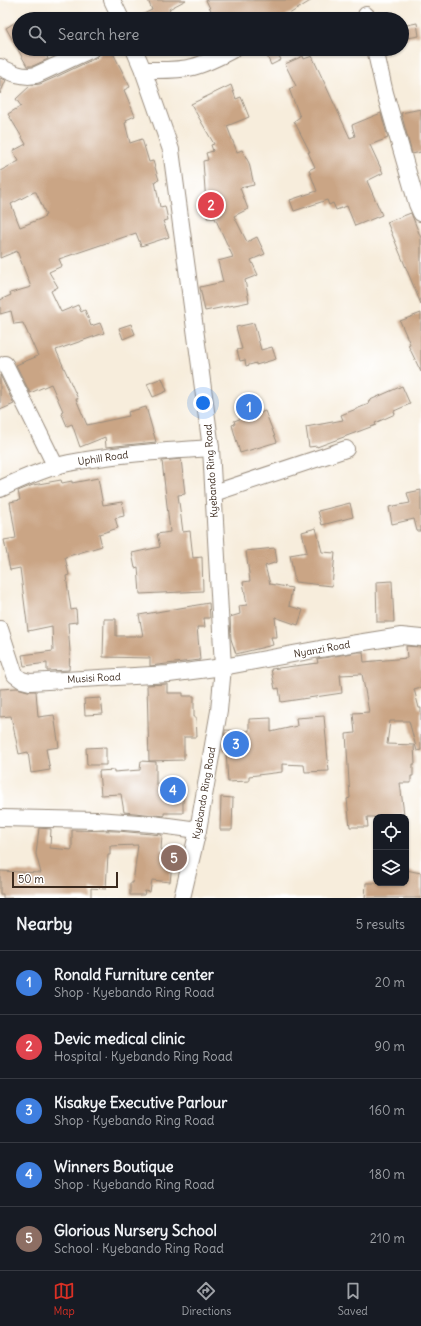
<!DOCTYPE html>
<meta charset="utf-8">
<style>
:root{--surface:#171b24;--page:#20242c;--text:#f1f3f6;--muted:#9ea1a6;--line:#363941;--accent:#d93025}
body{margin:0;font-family:Delius,sans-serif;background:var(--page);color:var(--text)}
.controls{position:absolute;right:12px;bottom:12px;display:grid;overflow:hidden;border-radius:8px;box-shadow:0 1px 3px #0004}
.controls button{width:36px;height:36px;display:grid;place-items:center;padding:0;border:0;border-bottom:1px solid var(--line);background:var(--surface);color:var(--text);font:20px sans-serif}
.scale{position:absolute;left:12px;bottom:10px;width:106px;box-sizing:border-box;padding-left:4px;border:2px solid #3b2a1e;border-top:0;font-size:11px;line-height:14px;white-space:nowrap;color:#3b2a1e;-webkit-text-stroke:3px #fff;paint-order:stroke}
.you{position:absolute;left:203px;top:403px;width:14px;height:14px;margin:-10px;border:3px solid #fff;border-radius:50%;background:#1a73e8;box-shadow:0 0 0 6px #1a73e833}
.badge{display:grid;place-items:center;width:26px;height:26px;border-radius:50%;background:var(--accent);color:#fff;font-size:13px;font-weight:700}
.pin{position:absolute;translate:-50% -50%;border:2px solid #fff;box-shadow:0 1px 4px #0006}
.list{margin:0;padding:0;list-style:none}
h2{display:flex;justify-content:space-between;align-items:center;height:52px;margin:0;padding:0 16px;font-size:17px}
h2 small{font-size:13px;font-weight:400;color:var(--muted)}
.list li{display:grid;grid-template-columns:26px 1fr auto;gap:12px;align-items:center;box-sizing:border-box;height:64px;padding:0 16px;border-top:1px solid var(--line)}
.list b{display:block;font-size:15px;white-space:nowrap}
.list p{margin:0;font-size:13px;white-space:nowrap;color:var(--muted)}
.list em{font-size:13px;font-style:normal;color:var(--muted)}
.icon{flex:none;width:22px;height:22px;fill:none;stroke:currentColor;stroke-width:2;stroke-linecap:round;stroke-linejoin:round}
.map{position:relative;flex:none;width:421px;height:898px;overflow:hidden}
.search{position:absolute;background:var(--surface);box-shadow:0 1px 3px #0004;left:12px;right:12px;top:12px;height:44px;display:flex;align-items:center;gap:10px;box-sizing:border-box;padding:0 14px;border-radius:22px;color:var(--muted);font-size:15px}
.sheet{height:372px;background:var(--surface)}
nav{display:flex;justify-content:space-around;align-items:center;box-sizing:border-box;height:56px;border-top:1px solid var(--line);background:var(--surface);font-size:11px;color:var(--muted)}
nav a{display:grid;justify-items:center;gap:2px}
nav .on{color:var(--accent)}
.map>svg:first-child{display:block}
.building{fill:#caa585;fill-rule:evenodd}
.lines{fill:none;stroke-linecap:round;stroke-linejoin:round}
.minor-casing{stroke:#998c7d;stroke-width:18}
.minor{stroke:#fff;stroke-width:16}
.labels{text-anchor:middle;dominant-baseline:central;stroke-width:3;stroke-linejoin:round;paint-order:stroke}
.street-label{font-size:10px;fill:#3b2a1e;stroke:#fff}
</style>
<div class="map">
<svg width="421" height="898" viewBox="0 0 421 898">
<rect width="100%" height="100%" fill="#fff"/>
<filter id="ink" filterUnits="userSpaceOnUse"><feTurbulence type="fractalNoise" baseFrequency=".025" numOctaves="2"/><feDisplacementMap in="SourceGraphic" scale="8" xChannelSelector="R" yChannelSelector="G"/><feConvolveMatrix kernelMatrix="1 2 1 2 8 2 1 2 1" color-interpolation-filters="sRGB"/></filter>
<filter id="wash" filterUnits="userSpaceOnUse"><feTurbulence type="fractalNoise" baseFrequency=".012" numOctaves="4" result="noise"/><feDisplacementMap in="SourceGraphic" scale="16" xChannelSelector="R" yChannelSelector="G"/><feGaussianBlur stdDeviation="0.9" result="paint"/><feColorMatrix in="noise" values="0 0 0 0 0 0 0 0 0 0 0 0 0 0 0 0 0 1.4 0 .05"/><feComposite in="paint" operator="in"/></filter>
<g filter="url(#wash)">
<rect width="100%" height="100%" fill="#f7eddc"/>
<g id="blocks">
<g class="building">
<path d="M148,0H186L169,9L173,19H133L152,10Z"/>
<path d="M206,0H312L281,19H215Z"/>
<path d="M19,20V49H44L48,59L33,66H27L6,28Z"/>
<path d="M417,23L419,36L402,39V26Z"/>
<path d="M101,49H111L130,87L124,90L135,116L126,120L127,122L125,123L130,143L142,139L149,162L153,161L159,180L155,181L160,207L165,206L168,220L163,221L169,237L141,246L136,233L59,259L62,266L49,272L58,287L51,291L61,312L78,305L81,312L85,310L91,326L100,323L104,333L56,350L78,399H76L87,425L129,416L128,412L146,407L156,442L106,447L105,437L80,447L72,424L67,426L61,412L63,411L51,384L30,393L16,365L38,356L23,323L14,324L11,311L0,314V300L11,295L10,293L31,287L17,251L0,258V171L19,161L13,151L26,144L8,114L21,106L16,99L31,85L40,84L56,77L96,58L100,54ZM34,192H36L46,215L44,216L45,217L20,227L11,204Z"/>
<path d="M264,49H276L281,60L271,65Z"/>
<path d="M303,56L304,59L312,56L350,138L355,136L352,125L381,113L388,138L370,145L383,173L367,181L382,215L355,226L347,206L336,210L333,203L329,205L327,200L294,211L290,200L317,191L309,170L315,167L308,152H310L294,121L300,117L289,89L296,86L285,64Z"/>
<path d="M0,78L6,80L0,94Z"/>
<path d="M231,85L236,99L241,97L249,117L227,126L237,152L242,150L249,163L254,185L240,188L248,209L234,216L247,242L257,237L265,254L251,260L258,275L245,280L249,302L205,311L200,287L223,282L218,261L233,257L215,218H207L203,161L208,160L206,153L213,151L211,145L214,144L191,104Z"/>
<path d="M421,109V152L412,154L401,113Z"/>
<path d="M411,213L421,238V304L387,222Z"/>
<path d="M421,313V372L408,345L410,344L400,321Z"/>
<path d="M254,323L261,350L272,347L276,359L256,365V363L246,366L245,360L240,361L237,350L242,349L236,327Z"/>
<path d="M131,324L135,334L123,339L119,328Z"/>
<path d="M0,375L14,404L0,410Z"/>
<path d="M162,378L167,391L153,397L147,384Z"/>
<path d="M402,386L410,404L394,411L395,414L375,423L376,425L317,447V446L309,447L306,427L343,420L341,415L369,404L368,401Z"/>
<path d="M256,403L260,413L265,411L277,442L240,453L232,425L235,424L234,421L242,418L239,408Z"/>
<path d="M181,459L185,494L178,495L183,532L190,531L193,558L202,557L203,591L140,594L138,567L135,568L132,553L160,547L157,534L170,532L162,461Z"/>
<path d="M98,478L103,505L122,502L124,516L115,518L118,528L99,534L102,546L65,557L69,575L66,576L71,610L76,609L77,622L68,623L70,652L69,670L47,671V663L24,666L22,655L53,651L52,626L28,631L20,568L10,570L4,540L16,538L10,502L20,500L18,491L33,485L61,480L62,483L72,481V483Z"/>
<path d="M421,490V531H417L414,519L392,524L389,507L410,503L407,493Z"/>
<path d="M350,503L353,517L322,525L318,511Z"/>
<path d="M316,528L322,552L335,553L332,586L295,582L290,555L307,552L302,532Z"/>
<path d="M275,548L277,562L265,566L270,584L292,588L289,606L303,610L298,625L275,617L277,637H271L273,645L236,654L231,639L230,617L240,614L239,606L247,605L243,582L250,581L246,551Z"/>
<path d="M392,581L394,622H377L376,582Z"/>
<path d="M209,603L210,618H204L205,627H197L200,660L150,666V658L103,657L104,619H116V636H143L139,615Z"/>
<path d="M406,646L421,647V687L414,689L419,708H421V750L417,751L409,721H390L387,744L414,745L415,764H413V776H411V783H400L404,814L388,817H367L368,827H350L347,799L350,798L346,734L355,733L353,713L369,712L362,674L340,675L342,693L281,702L279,688L275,689L271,669L318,663L317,659L358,652H363L364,662L407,658Z"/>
<path d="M167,684V693H183V696H194V717H196L197,737H184V760L149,761L147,685Z"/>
<path d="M17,688L28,691H36L38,717L54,715L59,747L46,749L50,770L31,773L28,752L19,754L11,716L0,717V689Z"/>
<path d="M101,698L103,714L85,715L84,699Z"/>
<path d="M324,716L329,771L305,772L304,765L282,764V772L249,776V781L228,782L226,751H223L225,730L249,731V719L271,718V732L297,726L296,718Z"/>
<path d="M106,747V765H87L86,748Z"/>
<path d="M141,761L156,762V784L183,785V813H164V816L124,812L121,794L101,795L99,771L114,770V772L140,770Z"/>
<path d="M221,797L233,798L232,830H220Z"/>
<path d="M39,828L51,829L50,848L72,850V830L118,831L162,835L161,850H169L170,856H173L170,882L152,880L150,892L145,891L144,895H130V883H133L138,845L110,846V855H108L106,889L91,888V898H3V894H0V871L41,873L36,854Z"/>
<path d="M406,870L421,873V898H365L366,883H406Z"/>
</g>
</g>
</g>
<g filter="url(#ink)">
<use href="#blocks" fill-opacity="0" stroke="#998c7d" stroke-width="1"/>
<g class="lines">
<defs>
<g id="minor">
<path d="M112,0L121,19"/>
<path d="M366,15L367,19"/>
<path d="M134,49L143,70L171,150L211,448L223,667L219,711L198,830L182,898"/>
<path d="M375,49L385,93L417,204L421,213"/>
<path d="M0,67C12,73 23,78 36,75L92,49"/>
<path d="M143,70C160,70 177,71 193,67C208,63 221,56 234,49"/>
<path d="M5,364L56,467"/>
<path d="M0,489C19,480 48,467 69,463C115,454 164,451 211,448"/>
<path d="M214,493L346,449"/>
<path d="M0,629L15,675L22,680L30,682L169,674L223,667L320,649L401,636L421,638"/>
<path d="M0,818L96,820L153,824L198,830"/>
</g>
</defs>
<use href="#minor" class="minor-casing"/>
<use href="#minor" class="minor"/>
</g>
</g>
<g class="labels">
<g class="street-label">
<text transform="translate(103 458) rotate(-8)">Uphill Road</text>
<text transform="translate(211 471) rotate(-94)">Kyebando Ring Road</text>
<text transform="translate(322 649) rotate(-10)">Nyanzi Road</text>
<text transform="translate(94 678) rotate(-3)">Musisi Road</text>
<text transform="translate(204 793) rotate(-80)">Kyebando Ring Road</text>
</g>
</g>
</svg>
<div class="controls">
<button><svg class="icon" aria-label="locate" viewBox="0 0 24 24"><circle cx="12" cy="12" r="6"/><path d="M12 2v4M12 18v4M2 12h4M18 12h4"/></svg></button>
<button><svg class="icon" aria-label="layers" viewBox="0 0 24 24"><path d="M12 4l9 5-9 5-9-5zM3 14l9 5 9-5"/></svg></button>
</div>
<div class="scale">50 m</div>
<div class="you"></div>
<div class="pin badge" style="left:249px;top:407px;background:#3f7fe0">1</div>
<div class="pin badge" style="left:211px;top:205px;background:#e0444e">2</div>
<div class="pin badge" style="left:236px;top:744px;background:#3f7fe0">3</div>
<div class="pin badge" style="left:173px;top:790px;background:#3f7fe0">4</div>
<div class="pin badge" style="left:174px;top:858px;background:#8d6e63">5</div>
<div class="search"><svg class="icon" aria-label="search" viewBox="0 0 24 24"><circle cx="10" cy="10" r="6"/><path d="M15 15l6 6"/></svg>Search here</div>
</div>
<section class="sheet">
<h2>Nearby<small>5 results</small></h2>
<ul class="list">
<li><span class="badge" style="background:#3f7fe0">1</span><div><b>Ronald Furniture center</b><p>Shop · Kyebando Ring Road</p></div><em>20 m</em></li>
<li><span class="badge" style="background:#e0444e">2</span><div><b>Devic medical clinic</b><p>Hospital · Kyebando Ring Road</p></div><em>90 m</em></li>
<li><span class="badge" style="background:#3f7fe0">3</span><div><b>Kisakye Executive Parlour</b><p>Shop · Kyebando Ring Road</p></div><em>160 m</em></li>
<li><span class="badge" style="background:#3f7fe0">4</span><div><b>Winners Boutique</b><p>Shop · Kyebando Ring Road</p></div><em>180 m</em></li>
<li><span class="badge" style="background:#8d6e63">5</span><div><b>Glorious Nursery School</b><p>School · Kyebando Ring Road</p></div><em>210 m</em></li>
</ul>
</section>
<nav>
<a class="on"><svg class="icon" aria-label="map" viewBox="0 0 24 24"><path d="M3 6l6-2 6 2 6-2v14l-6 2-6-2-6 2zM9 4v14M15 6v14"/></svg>Map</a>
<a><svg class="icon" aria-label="directions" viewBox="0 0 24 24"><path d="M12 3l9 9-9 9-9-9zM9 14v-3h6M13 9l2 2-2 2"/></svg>Directions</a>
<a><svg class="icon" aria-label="saved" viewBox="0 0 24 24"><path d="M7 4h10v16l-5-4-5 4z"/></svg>Saved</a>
</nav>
